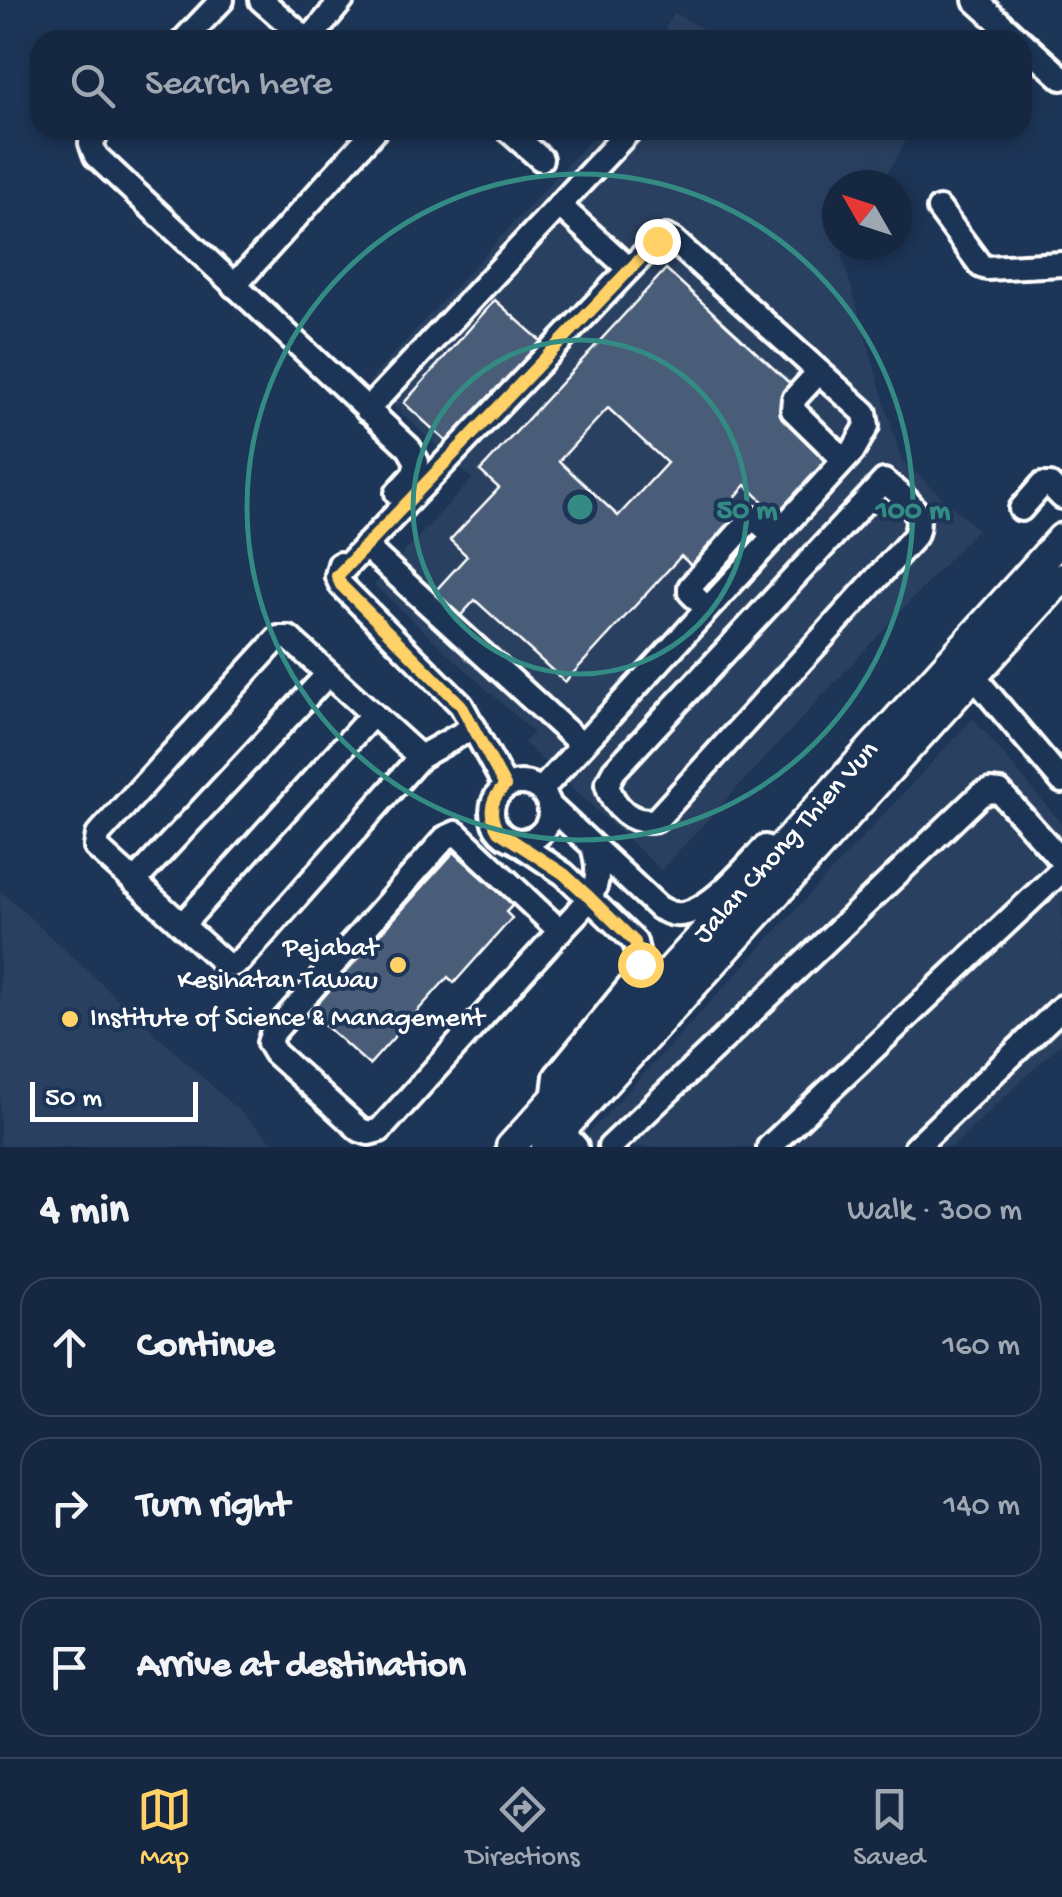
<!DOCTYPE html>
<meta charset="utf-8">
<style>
:root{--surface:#162841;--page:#1f3048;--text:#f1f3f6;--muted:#9ea6b1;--line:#35445a;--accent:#ffd166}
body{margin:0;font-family:"Gochi Hand",sans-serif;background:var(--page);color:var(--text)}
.compass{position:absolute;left:822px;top:170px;width:90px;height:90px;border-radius:50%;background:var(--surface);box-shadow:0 5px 15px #0003;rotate:309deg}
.scale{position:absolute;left:30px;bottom:25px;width:168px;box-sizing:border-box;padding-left:10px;border:5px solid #fff;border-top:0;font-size:28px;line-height:35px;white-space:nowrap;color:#fff;-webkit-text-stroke:8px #1d3557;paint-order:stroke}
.stop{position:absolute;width:30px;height:30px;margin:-22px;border:8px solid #ffd166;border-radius:50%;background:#fff}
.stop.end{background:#ffd166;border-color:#fff;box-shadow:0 2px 10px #0008}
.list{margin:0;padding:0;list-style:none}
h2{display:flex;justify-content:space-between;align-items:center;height:130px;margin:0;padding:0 40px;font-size:42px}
h2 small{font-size:32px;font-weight:400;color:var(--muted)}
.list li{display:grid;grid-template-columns:65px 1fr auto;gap:30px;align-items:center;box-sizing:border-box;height:140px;margin:0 20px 20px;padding:0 20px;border:2px solid var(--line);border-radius:30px}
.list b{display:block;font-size:38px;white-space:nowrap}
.list em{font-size:32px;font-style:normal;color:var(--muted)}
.icon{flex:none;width:55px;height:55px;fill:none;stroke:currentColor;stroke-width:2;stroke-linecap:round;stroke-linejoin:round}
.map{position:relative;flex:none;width:1062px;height:1147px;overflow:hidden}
.search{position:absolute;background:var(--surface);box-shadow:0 5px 15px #0003;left:30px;right:30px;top:30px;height:110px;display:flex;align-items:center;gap:25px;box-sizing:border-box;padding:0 35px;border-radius:30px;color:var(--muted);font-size:38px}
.sheet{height:610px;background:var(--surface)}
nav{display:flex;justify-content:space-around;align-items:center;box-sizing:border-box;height:140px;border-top:2px solid var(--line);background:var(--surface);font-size:28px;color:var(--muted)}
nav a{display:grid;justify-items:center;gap:5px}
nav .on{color:var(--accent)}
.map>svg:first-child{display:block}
.built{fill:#2a4161}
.building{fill:#4a5d79;stroke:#fff;stroke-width:2.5;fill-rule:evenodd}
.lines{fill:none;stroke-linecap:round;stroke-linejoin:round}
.minor-casing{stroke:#fff;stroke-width:30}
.major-casing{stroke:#fff;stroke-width:35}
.minor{stroke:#1d3557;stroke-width:22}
.major{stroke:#1d3557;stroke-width:28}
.route{stroke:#ffd166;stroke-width:12}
.ring{fill:none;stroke:#338b84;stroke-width:5}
.poi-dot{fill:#ffd166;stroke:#1d3557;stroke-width:4}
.labels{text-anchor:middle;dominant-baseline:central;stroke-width:8;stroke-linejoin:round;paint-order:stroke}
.street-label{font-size:28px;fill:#fff;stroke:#1d3557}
.poi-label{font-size:28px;fill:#fff;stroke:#1d3557;text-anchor:end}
.centre{fill:#338b84;stroke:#1d3557;stroke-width:5}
.ring-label{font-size:30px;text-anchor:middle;font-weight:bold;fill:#338b84;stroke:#1d3557;stroke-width:8;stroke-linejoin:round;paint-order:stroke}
</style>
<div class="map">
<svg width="1062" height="1147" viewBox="0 0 1062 1147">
<rect width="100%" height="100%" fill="#1d3557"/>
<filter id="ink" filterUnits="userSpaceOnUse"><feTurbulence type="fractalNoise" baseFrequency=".01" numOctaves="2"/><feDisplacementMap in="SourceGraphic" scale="20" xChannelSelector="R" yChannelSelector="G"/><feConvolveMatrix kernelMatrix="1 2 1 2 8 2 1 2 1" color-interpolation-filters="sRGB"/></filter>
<g filter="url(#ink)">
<g class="built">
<path d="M674,13L723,40H659Z"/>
<path d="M599,130H885L906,141L881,185H837V245H848L842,256L901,459L977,529L661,870L524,743L533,732L374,585L472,479L368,382Z"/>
<path d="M973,718L1062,824V1042L952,1147H576Z"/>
<path d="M0,890L278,1147H0Z"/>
</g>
<g class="building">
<path d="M666,269L797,390L810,431L819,421L845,445L779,517L746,485L722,512L759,546L718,590L681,556L565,682L475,600L454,623L428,599L467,556L450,540L499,488L480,471ZM608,408L667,463L618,516L559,461Z"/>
<path d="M495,300L541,341L449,444L404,403Z"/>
<path d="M454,852L513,905L506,912L512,918L454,983L448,977L369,1065L310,1012Z"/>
</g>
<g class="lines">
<defs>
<g id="minor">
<path d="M261,0L307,40"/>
<path d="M975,0L1019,40"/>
<path d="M184,40L222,0"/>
<path d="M309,40L342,0"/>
<path d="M1022,42L1062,78"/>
<path d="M99,130L91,143L96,156L409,448L417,462L414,474L397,493"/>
<path d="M508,130L541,159"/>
<path d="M559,205L629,269"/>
<path d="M939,209L981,266L987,268L1062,264"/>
<path d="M234,286L375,130"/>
<path d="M819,372L794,399L793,410L844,460"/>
<path d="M367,410L630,130"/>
<path d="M884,481C903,498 926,508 915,536L656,820C632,825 613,807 607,784L614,771Z"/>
<path d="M1021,509L1042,485H1050L1062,497"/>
<path d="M365,546L582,745"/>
<path d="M340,564L337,576L341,585L461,705L505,786"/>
<path d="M337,576L629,269L657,241L666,237L673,240L865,413L867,426L853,451L541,790"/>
<path d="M707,609L690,592V587L750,520L755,519L775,536"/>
<path d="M975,678L1062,781"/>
<path d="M420,757L289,638H278L98,835L96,847L224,963L232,965L240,961L420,757L474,727"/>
<circle cx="521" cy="812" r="29"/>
<path d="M550,806L659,908C665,910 669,914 675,914C705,918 746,867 765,847"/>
<path d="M515,841L564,874L635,942L640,963L636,978L556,1076L553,1101"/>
<path d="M134,882L328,674"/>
<path d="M182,925L373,714"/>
<path d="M560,931L456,833L445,838L272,1034L269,1043L275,1053L360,1130L369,1133L380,1130L560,931C588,900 606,890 593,847"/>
<path d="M561,1130L576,1147"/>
<path d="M610,1147L980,795L990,791L1000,792L1062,861"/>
<path d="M769,1147L1062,870"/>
<path d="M916,1147L1062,1007"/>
</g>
<g id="major">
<path d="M511,1147L1062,538"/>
<path d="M546,1147L1062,578"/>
</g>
</defs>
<use href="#minor" class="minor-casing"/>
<use href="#major" class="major-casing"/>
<use href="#minor" class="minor"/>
<use href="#major" class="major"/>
</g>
</g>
<g class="lines" filter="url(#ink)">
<path class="route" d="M640,964L635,942L590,898L564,874L498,831C488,814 490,799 505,786L461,705L341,585L337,576L657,241"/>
</g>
<g class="ring">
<circle cx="580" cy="507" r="167"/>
<circle cx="580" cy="507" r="333"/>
</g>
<g class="poi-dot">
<circle cx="398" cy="965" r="10"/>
<circle cx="70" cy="1019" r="10"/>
</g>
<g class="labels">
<g class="street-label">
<text transform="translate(787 843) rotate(-48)">Jalan Chong Thien Vun</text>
</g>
<g class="poi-label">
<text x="378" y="949">Pejabat<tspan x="378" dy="32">Kesihatan Tawau</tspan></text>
<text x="90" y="1019" text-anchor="start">Institute of Science &amp; Management</text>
</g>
</g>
<circle cx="580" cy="507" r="15" class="centre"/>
<g class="ring-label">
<text x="747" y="518">50 m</text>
<text x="913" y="518">100 m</text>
</g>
</svg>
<svg class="compass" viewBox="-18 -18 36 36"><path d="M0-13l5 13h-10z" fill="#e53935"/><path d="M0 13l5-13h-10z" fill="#9ea6b1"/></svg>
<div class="scale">50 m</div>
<div class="stop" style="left:640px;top:964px"></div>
<div class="stop end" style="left:657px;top:241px"></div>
<div class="search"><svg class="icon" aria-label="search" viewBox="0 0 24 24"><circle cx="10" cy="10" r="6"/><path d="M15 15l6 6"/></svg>Search here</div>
</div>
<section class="sheet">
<h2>4 min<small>Walk · 300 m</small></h2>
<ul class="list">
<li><svg class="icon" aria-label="ahead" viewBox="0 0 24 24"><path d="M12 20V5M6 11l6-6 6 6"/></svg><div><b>Continue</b></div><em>160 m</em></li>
<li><svg class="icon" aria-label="right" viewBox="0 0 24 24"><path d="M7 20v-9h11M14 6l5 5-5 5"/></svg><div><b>Turn right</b></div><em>140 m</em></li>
<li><svg class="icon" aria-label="arrive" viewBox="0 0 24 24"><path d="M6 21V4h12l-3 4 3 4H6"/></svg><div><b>Arrive at destination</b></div></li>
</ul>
</section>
<nav>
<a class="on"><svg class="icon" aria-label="map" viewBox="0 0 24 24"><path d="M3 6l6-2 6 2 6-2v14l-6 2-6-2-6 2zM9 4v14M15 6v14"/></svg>Map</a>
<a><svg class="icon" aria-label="directions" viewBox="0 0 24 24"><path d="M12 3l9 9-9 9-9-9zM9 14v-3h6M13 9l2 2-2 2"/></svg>Directions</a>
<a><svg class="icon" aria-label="saved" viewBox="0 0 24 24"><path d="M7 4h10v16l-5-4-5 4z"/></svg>Saved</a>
</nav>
